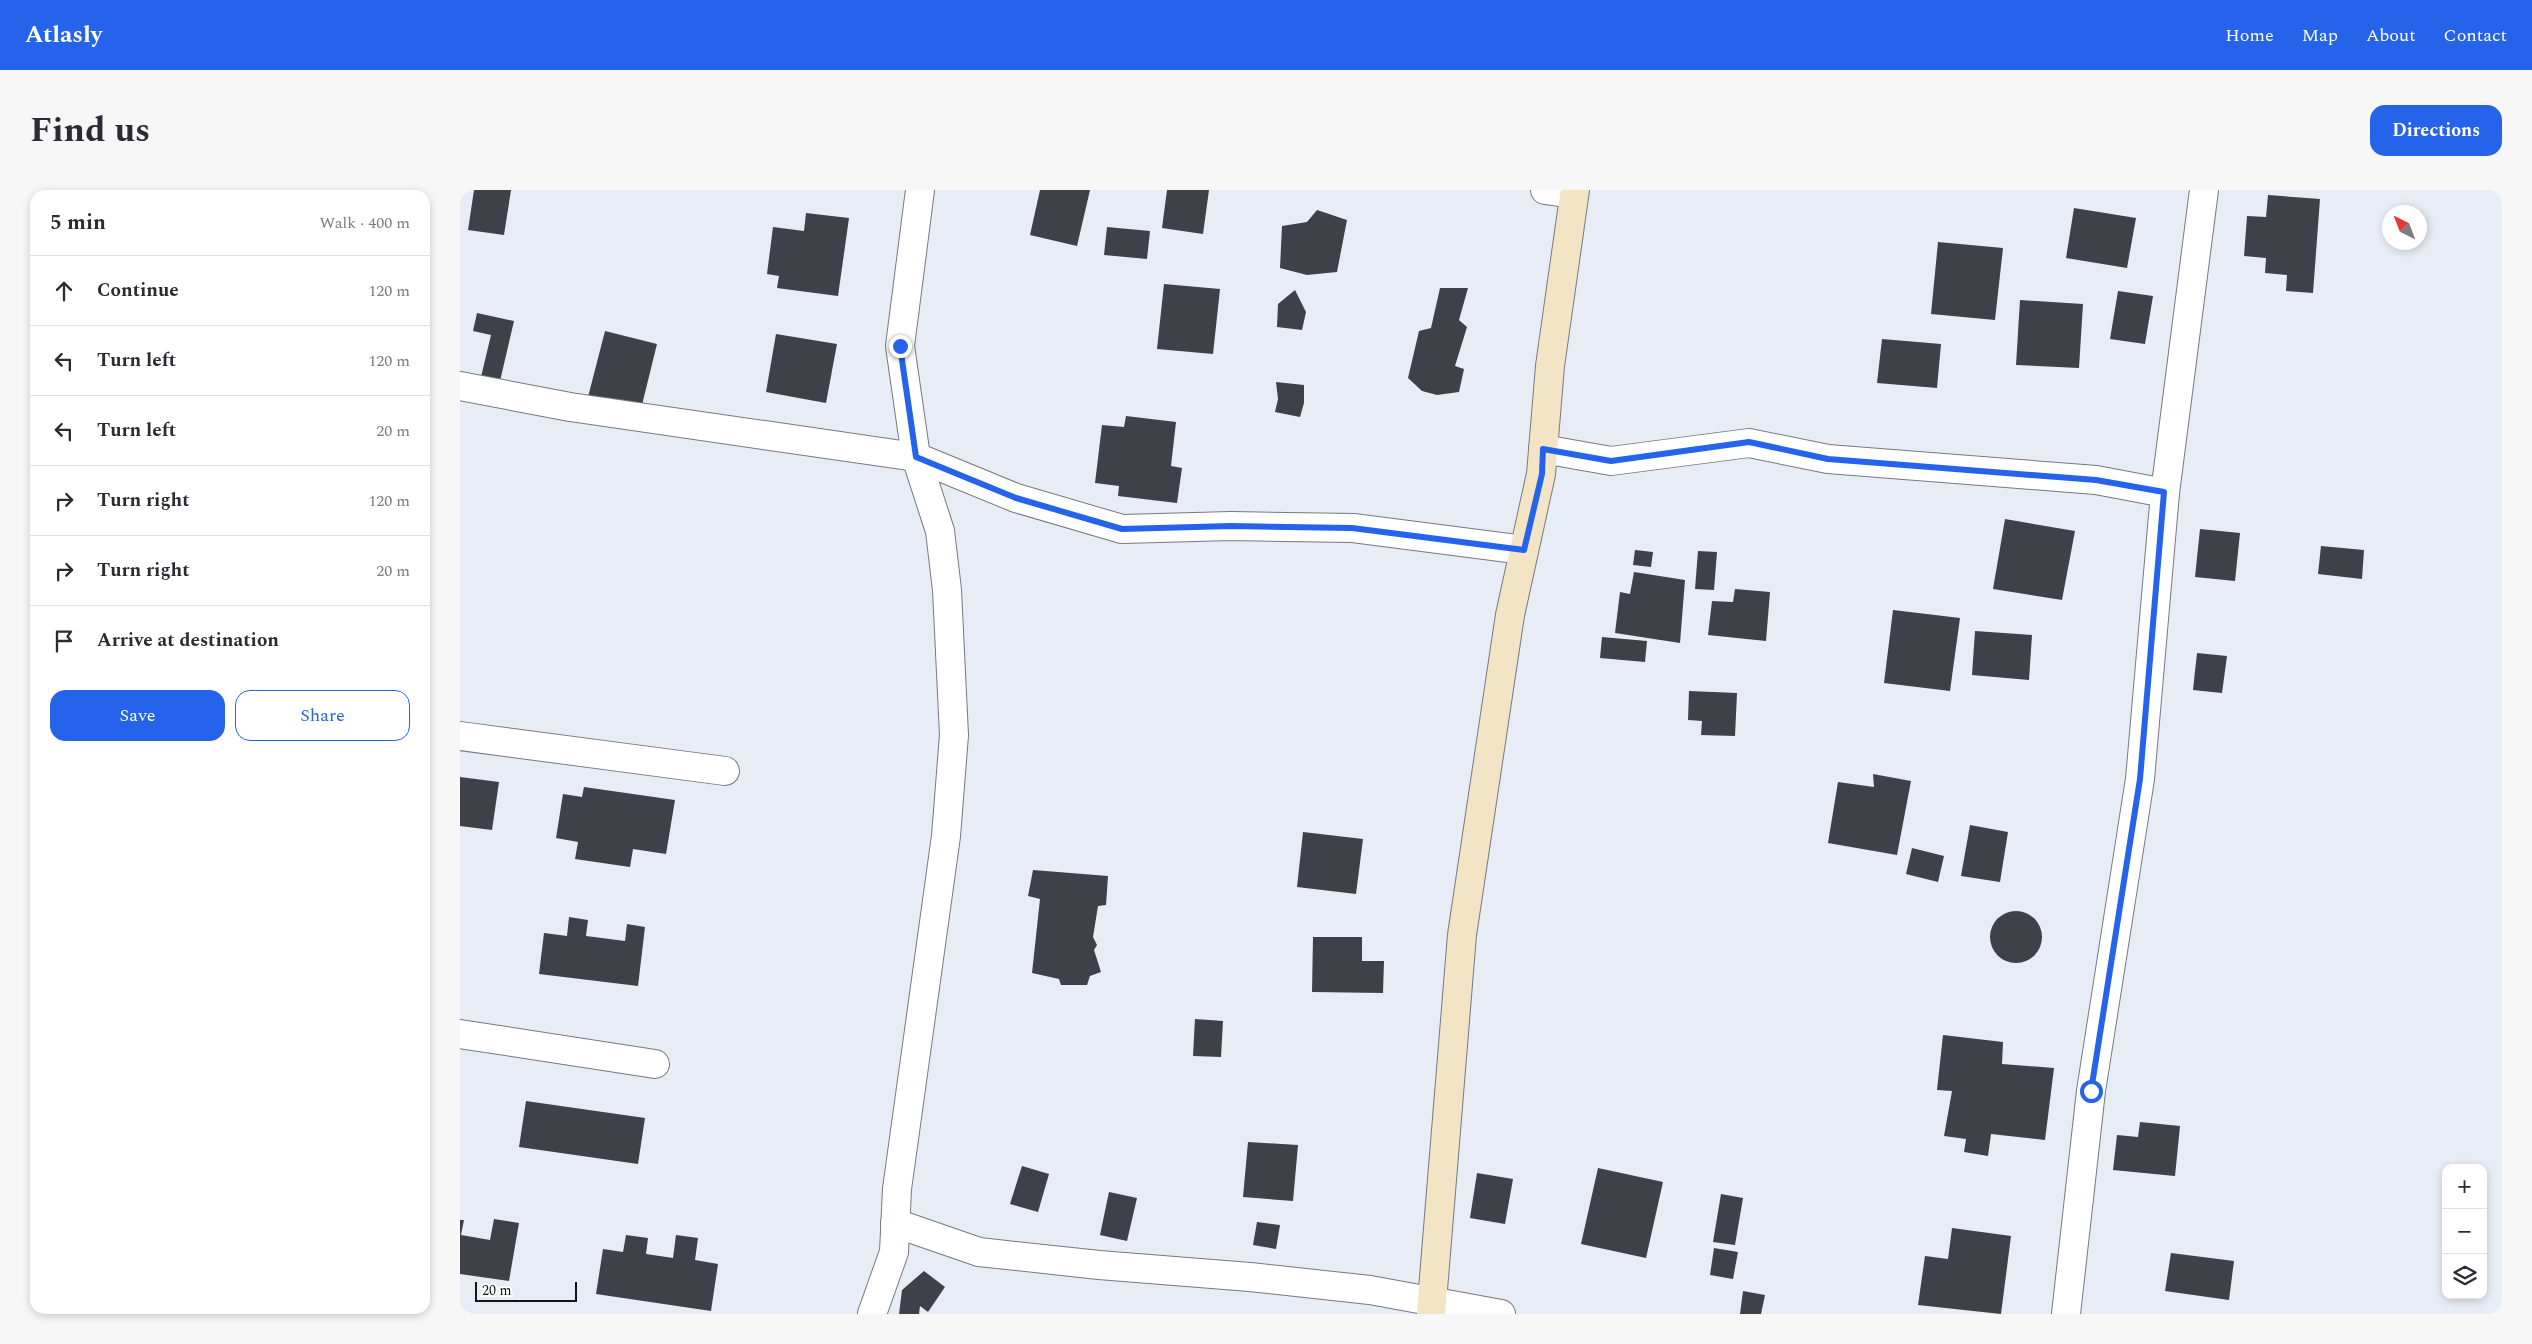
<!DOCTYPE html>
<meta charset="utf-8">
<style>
:root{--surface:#fff;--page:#f7f7f7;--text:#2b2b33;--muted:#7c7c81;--line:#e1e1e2;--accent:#2563eb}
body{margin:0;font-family:Spectral,serif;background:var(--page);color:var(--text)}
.controls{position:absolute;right:15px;bottom:15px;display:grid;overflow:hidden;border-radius:10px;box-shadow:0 2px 8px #0003}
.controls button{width:45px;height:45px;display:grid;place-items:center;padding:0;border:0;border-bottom:1px solid var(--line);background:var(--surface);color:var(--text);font:25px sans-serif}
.compass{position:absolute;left:1922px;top:15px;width:45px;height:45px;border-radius:50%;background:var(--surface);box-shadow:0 2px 8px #0003;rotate:318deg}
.scale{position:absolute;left:15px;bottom:12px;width:102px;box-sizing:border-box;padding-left:5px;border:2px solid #131517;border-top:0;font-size:14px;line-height:18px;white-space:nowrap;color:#131517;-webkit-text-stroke:4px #fff;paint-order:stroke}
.stop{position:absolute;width:15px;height:15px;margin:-11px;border:4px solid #2563eb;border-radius:50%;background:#fff}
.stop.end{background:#2563eb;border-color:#fff;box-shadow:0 1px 5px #0008}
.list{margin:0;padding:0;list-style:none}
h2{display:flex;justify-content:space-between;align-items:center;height:65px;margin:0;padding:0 20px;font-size:21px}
h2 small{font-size:16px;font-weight:400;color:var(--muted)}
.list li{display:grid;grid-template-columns:32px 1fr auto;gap:15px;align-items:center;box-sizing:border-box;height:70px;padding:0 20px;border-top:1px solid var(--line)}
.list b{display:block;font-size:19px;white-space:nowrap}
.list em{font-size:16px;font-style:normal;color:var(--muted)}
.actions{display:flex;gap:10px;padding:15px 20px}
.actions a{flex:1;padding:11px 0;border:1px solid var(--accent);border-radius:15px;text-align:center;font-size:18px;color:var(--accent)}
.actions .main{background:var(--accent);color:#fff}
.icon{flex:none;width:28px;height:28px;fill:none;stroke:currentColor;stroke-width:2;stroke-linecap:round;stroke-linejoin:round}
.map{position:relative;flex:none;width:2042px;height:1124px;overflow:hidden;border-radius:15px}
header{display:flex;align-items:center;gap:30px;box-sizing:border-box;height:70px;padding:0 25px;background:var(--accent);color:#fff}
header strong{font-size:24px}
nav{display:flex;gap:28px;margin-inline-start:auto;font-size:18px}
.intro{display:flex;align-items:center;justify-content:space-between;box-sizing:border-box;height:120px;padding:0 30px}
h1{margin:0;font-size:35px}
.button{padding:12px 22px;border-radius:15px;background:var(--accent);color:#fff;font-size:18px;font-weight:700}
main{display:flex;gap:30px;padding:0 30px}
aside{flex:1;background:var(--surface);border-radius:15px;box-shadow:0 2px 8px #0003}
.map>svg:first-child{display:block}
.building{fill:#3e4147}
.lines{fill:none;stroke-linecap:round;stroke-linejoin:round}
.street-casing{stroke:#767980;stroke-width:30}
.secondary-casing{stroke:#767980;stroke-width:30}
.street{stroke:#fff;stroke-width:28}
.secondary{stroke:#f2e4c5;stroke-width:28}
.route{stroke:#2563eb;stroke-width:6}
</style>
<header>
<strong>Atlasly</strong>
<nav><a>Home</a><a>Map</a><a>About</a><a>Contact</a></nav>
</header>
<div class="intro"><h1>Find us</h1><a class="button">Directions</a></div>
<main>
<aside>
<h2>5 min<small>Walk · 400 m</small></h2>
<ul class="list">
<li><svg class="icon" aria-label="ahead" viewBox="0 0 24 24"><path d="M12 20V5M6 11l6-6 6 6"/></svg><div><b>Continue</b></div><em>120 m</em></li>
<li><svg class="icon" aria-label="left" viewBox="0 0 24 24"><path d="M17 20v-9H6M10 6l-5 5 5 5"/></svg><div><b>Turn left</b></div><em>120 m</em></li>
<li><svg class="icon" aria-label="left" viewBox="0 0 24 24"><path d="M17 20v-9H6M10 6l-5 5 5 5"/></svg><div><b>Turn left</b></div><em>20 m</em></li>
<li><svg class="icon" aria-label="right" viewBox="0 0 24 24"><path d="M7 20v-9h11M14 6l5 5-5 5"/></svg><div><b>Turn right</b></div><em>120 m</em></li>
<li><svg class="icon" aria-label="right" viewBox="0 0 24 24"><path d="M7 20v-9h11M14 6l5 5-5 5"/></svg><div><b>Turn right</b></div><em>20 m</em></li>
<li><svg class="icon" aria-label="arrive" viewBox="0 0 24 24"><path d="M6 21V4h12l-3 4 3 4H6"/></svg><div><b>Arrive at destination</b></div></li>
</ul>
<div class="actions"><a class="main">Save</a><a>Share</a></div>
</aside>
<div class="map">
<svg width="2042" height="1124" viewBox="0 0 2042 1124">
<rect width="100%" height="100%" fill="#e8ecf4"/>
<g class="building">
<path d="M14,0H51L44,45L8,40Z"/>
<path d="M580,0H630L617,56L570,45Z"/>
<path d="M707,0H749L743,44L702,38Z"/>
<path d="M1808,5L1860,9L1853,103L1826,101L1827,85L1805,83L1806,68L1784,66L1787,26L1806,27Z"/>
<path d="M1614,18L1676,28L1667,78L1606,68Z"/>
<path d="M857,20L887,30L877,82L847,85L820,78L822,36L847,32Z"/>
<path d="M346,23L389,28L378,106L317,98L319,86L307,84L313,37L344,41Z"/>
<path d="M647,37L690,41L687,69L644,65Z"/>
<path d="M1478,52L1543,58L1535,130L1471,124Z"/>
<path d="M704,94L760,99L753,164L697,159Z"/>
<path d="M980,98H1008L999,130L1007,137L995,176L1004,179L999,202L977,205L962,201L948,188L959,141L971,138Z"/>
<path d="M835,100L846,122L842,140L817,137L818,114Z"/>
<path d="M1658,101L1693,106L1685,154L1650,149Z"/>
<path d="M1560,110L1623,114L1619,178L1556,175Z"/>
<path d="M17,123L54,131L40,191L21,187L31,145L13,141Z"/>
<path d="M145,141L197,154L181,219L128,207Z"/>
<path d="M316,144L377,154L366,213L306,202Z"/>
<path d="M1422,149L1481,154L1477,198L1417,193Z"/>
<path d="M816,192L844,195V213L840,227L815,222L818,209Z"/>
<path d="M666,226L716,232L711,276L722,278L717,313L658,306L659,296L635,293L642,235L664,237Z"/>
<path d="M1545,329L1615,341L1602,410L1533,399Z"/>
<path d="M1740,339L1780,343L1775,391L1735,387Z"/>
<path d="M1861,356L1904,360L1902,389L1858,384Z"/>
<path d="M1175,360L1193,362L1191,377L1173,375Z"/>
<path d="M1238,361L1257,362L1254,400L1235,399Z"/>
<path d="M1174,382L1225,390L1220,453L1155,443L1160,402L1170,404Z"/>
<path d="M1275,399L1310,402L1306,451L1248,445L1252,411L1273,412Z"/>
<path d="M1433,420L1500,428L1490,501L1424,493Z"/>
<path d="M1515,441L1572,445L1569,490L1512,485Z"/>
<path d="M1142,447L1187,451L1185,472L1140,468Z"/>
<path d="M1737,463L1767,466L1762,503L1733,500Z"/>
<path d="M1229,501L1277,503L1275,546L1241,545L1242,531L1228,530Z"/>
<path d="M1413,584L1451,591L1437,665L1368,653L1378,592L1414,597Z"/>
<path d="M0,587L39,592L32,640L0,636Z"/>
<path d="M124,597L215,610L206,664L173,659L170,677L115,669L118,652L96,648L103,604L122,607Z"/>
<path d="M1510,635L1548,642L1540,692L1501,686Z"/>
<path d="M843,642L903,649L896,704L837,697Z"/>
<path d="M1452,658L1484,666L1478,692L1446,684Z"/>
<path d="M573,680L648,686L646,715L638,716L633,747L637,755L634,760L641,782L630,786L627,795H601L599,789L572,783L580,709L568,706Z"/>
<circle cx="1556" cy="747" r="26"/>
<path d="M109,727L128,730L126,746L165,751L167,734L185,737L178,796L79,784L84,743L107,746Z"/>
<path d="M853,747H902V771H924L923,803L852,802Z"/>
<path d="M735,829L763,831L761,867L733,866Z"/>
<path d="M1483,845L1543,852L1542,874L1594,878L1585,950L1531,944L1528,966L1504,962L1506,949L1484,946L1492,901L1477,900Z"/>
<path d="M66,911L185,928L178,974L59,957Z"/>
<path d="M1680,932L1720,936L1715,986L1653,980L1657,945L1678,947Z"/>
<path d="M788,952L838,955L833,1011L783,1007Z"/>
<path d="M562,976L589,984L578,1022L550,1014Z"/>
<path d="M1138,978L1203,992L1186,1068L1121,1054Z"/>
<path d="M1017,983L1053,989L1045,1034L1010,1028Z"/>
<path d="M649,1002L677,1008L667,1051L640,1045Z"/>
<path d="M1261,1004L1283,1008L1275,1055L1253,1052Z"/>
<path d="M34,1029L59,1033L49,1091L0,1084V1030H4L1,1045L30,1050Z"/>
<path d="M797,1032L820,1035L816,1059L793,1055Z"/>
<path d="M1492,1038L1551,1046L1541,1124L1458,1115L1465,1066L1488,1069Z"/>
<path d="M166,1045L188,1048L186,1064L213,1068L216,1045L238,1048L235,1070L258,1074L251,1121L136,1104L143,1059L163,1062Z"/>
<path d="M1254,1058L1278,1062L1273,1089L1250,1085Z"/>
<path d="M1711,1063L1774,1071L1769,1110L1705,1101Z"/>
<path d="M464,1081L485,1097L468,1122L460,1116L459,1124H439L442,1100Z"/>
<path d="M1283,1101L1305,1105L1301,1124H1280Z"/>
</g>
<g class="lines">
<defs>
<g id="street">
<path d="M1085,0L1114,4"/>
<path d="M0,196L110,217L456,267L556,308L662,339L771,336L893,338L1064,360"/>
<path d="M1083,259L1151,271L1289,253L1368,269L1636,290L1705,303"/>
<path d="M0,546L265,581"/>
<path d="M0,844L195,874"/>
<path d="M435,1033L519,1062L639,1075L790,1087L910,1100L1041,1124"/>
<path d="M412,1124L434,1062L437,999L486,646L494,545L487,400L480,341L456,267L440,156L460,0"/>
<path d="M1606,1124L1631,901L1680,589L1705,303L1744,0"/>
</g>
<path id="secondary" d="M971,1124L1002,745L1050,425L1081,284L1090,176L1115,0"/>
</defs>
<use href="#street" class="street-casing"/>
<use href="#secondary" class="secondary-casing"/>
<use href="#street" class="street"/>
<use href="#secondary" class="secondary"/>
</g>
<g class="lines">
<path class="route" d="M440,156L456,267L556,308L662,339L771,336L892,338L1064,360L1082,284L1083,259L1151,271L1289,252L1368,269L1636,290L1704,302L1680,589L1631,901"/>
</g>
</svg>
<div class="controls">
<button>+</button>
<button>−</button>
<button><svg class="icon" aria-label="layers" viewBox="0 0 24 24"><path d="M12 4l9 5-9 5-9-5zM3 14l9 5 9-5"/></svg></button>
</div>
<svg class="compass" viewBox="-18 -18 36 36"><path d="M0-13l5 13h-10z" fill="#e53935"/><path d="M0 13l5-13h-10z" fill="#7c7c81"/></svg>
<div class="scale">20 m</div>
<div class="stop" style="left:1631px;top:901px"></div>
<div class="stop end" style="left:440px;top:156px"></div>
</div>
</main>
